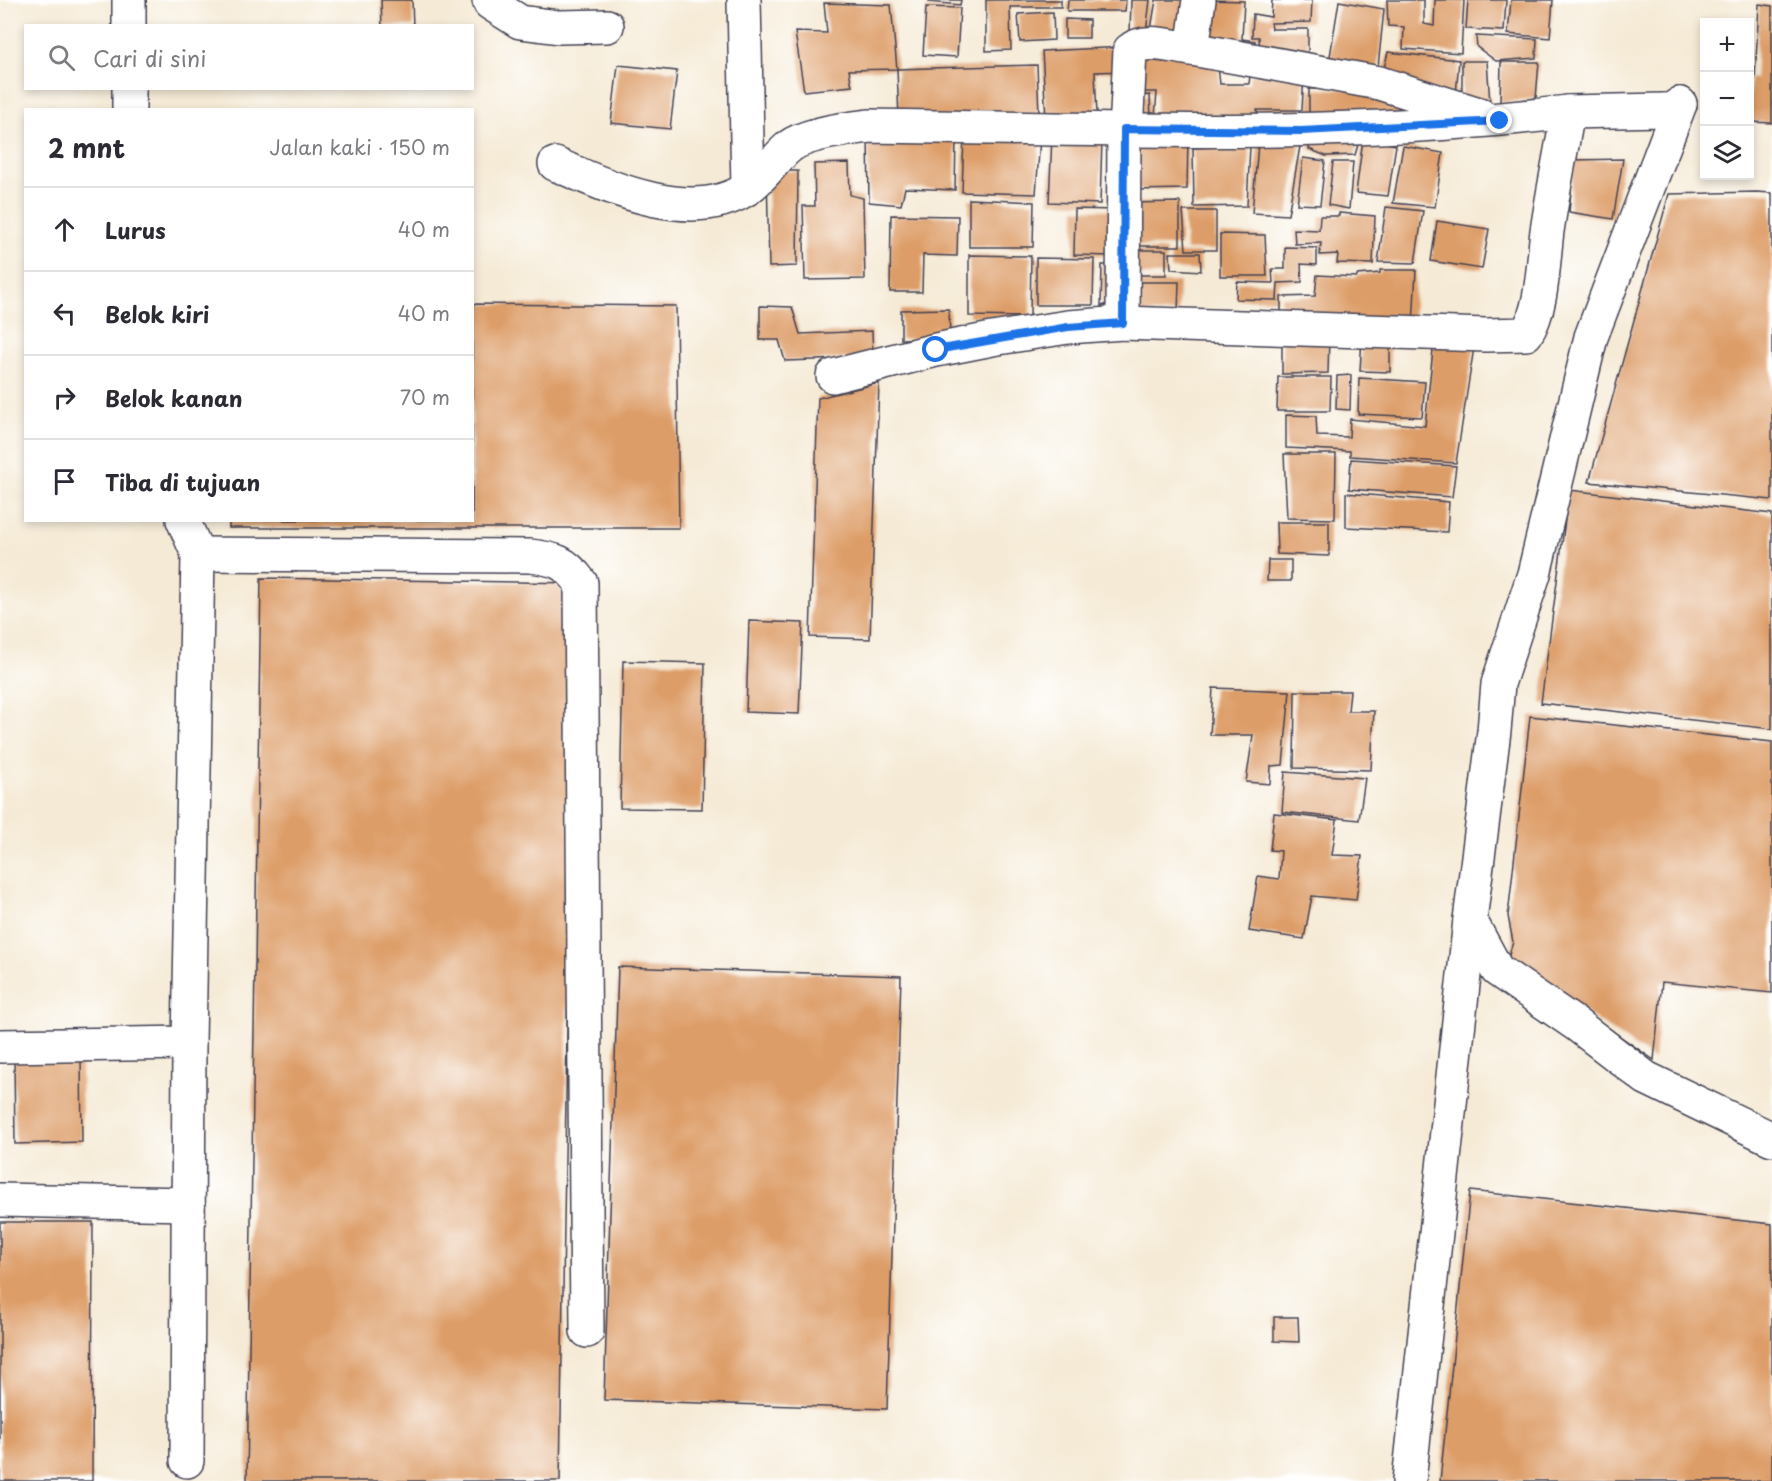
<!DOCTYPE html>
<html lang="id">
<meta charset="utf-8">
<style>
:root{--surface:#fff;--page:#f2f2f3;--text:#2b2b33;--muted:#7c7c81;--line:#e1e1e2}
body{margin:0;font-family:"Playpen Sans",sans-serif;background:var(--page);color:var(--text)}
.controls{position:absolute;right:18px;top:18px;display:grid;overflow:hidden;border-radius:0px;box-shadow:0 3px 9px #0003}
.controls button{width:54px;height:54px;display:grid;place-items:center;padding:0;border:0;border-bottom:2px solid var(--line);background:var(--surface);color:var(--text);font:30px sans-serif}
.stop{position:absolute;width:18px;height:18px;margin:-14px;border:4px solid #1a73e8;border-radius:50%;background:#fff}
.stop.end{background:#1a73e8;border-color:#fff;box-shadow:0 2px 6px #0008}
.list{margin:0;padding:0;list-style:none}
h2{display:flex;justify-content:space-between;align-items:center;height:78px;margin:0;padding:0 24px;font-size:26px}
h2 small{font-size:20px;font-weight:400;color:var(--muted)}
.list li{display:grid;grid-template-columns:39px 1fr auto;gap:18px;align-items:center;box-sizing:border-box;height:84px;padding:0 24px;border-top:2px solid var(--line)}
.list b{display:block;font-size:22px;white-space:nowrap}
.list em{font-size:20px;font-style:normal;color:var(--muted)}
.icon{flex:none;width:33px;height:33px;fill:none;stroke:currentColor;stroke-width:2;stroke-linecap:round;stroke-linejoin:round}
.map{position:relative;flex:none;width:1772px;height:1481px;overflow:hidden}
.search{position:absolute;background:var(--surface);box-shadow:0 3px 9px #0003;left:24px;top:24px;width:450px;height:66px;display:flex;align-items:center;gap:15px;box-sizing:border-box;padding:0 21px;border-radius:0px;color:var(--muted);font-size:22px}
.panel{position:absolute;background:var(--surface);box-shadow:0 3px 9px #0003;left:24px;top:108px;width:450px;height:414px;border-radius:0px}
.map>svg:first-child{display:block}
.building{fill:#dd9d68}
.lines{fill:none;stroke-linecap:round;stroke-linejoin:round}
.minor-casing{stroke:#424052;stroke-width:36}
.minor{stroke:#fff;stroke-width:33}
.route{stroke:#1a73e8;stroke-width:8}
</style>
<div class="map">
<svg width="1772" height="1481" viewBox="0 0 1772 1481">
<rect width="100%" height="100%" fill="#fff"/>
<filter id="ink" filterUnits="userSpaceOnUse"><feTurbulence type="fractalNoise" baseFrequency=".0167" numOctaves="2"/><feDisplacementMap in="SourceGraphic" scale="12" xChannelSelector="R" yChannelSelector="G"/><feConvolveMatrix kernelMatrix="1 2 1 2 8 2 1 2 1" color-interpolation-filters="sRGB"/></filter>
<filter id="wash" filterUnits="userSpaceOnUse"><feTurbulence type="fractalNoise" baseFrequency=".008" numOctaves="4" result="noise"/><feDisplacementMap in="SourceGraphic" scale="24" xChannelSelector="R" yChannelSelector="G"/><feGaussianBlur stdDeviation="1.35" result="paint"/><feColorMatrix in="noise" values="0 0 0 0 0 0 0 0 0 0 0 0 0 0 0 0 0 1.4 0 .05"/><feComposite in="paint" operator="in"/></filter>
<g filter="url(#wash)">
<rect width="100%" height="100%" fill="#f5ead5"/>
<g id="blocks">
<g class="building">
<path d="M381,0H412L413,26H382Z"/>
<path d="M929,0H961L960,5L929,2Z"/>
<path d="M986,0H1061V7H1010L1011,50L986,51Z"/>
<path d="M1068,0H1126L1125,11H1067Z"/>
<path d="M1131,0H1150L1146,33L1130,32Z"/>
<path d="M1156,0H1188L1180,46L1149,40Z"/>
<path d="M1205,0L1244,1L1242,39L1255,41V53L1204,42Z"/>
<path d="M1272,0H1312L1311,22L1271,23L1272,29H1308V63L1260,56L1259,37H1252L1253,14L1271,17Z"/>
<path d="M1387,0H1424V24L1434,26L1435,0H1464L1461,53L1403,49L1404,27L1388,26Z"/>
<path d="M1468,0H1506L1504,31L1466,29Z"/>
<path d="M1511,0H1553L1550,38L1508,34Z"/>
<path d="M1339,1L1384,9L1377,77L1328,69Z"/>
<path d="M824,3L891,5L897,69L849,70L852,86L804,91L795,32L827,33Z"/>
<path d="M1759,4L1772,6V123L1750,122V78L1755,79Z"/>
<path d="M926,7L960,8L957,57L923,55Z"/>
<path d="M1053,12L1054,40L1020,42L1018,14Z"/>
<path d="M1065,19L1089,20V38H1065Z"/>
<path d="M1476,36L1537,39L1536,58L1496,61L1477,47Z"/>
<path d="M1125,47L1126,71L1095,72L1097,115L1046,118L1042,51Z"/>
<path d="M1139,49L1217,57L1220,84H1249L1250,75L1304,74L1302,110H1257V128L1155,117L1157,92H1135Z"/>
<path d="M1388,52L1459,60L1456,95L1381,81Z"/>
<path d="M1462,61H1487L1490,103H1462Z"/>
<path d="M1501,62H1539L1536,98L1500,103Z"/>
<path d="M618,65L677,71L670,129L611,123Z"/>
<path d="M1037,65L1039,114L899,118L897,69Z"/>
<path d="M1309,89H1346L1412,99L1404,121L1309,127Z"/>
<path d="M1150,95L1151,119L1131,118L1132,96Z"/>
<path d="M1362,131L1355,155L1326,156L1309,149L1310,133Z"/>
<path d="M1259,133L1302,135L1288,215L1252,213Z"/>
<path d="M868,135L956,136L955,190L905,188L901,205L869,202Z"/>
<path d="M964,135L1040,138L1036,194L962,192Z"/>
<path d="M1052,137L1102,139L1100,204L1049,202Z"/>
<path d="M1188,137L1187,189L1134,190L1133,138Z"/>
<path d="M1363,139L1396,145L1388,196L1356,193Z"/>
<path d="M1250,146L1247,206L1194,207L1193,148Z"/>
<path d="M1403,146L1443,153L1435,207L1393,203Z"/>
<path d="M1303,158L1325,161L1320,205L1297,204Z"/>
<path d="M1623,159L1613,219L1569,212L1574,160Z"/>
<path d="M1333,162H1353L1349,209L1328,205Z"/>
<path d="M849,163L850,195L863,198L865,279L805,280L803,206H815L814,164Z"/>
<path d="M767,171H798L797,266L769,267Z"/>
<path d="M1756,192L1772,193V500L1589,482L1669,194Z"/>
<path d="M969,199L1034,202L1033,247H969Z"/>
<path d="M1180,202V246H1128V203Z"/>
<path d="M1386,207L1423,211L1415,263L1378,262Z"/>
<path d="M1075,209L1114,210L1112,256L1074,255Z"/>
<path d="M1183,211H1216V250H1186Z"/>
<path d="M1339,213L1375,216L1373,264L1337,263L1338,254L1320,255L1321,243L1295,244L1294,229L1319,230L1320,216H1339Z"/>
<path d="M891,215L958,216L957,256L923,255L922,292H890Z"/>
<path d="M1437,221L1489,229L1482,269L1431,261Z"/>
<path d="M1220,234L1265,235L1267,276H1220Z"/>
<path d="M1285,247L1317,248V265L1301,264L1302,282L1278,283L1277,300L1236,299L1237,282L1273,283L1272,269H1285Z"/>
<path d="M1127,250H1166V275H1126Z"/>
<path d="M1170,253H1200L1201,271L1171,269Z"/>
<path d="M969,255L1031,256L1030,317L969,316Z"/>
<path d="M1036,258L1094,259L1093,305H1036Z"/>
<path d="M1102,265H1111L1109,304L1101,306Z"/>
<path d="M1380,270H1416L1413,325L1281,319V297L1315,296L1317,275L1357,277V275L1380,273Z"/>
<path d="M1127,282H1179L1178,313H1126Z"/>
<path d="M472,304L676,306L679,528H229V520H472Z"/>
<path d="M760,306L792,307L800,334L872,331L873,358L785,361L779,340H760Z"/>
<path d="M949,309L950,338L901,339V310Z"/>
<path d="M1282,332L1329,336L1328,373L1282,374Z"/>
<path d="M1362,337L1390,339V372L1360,371Z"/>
<path d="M1434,340L1475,341L1456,463L1350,456V451L1286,448V415L1316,416L1317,436L1349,437L1350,419L1425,426Z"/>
<path d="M1351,375L1350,410L1336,409L1337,376Z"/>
<path d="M1278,377H1331L1330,411H1277Z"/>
<path d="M1359,378L1425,382L1422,417L1358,414Z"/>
<path d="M879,383L870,639L810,637L818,398Z"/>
<path d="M1284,454H1336L1335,519L1287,518Z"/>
<path d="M1351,459L1456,466L1452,497L1349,489Z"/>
<path d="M1569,490L1772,514V729L1541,703Z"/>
<path d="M1346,493L1449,502L1447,532L1346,527Z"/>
<path d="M1276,522H1329V556L1277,554Z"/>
<path d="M1268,560H1291V581H1267Z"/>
<path d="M261,578L574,583L560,1481H247Z"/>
<path d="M749,621L803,623L799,714L746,712Z"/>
<path d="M623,661L705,663L702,809L620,808Z"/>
<path d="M1213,688L1290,691L1283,765L1271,766L1270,784L1246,782L1253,735H1210Z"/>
<path d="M1295,691H1350L1348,711H1374L1371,770L1294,768Z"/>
<path d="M1530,716L1772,742V993L1662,982L1654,1060L1508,958L1513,942L1508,916Z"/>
<path d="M1285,772L1365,778L1359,820L1282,812Z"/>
<path d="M1274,813L1337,820L1332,855L1362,856L1356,900L1312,896L1304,939L1249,931L1258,876L1279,879L1281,851L1270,850Z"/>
<path d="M618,967L901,976L887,1409L604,1400Z"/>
<path d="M81,1056L82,1142L15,1144L14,1057Z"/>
<path d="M1470,1191L1772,1224V1481H1440Z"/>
<path d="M0,1222H93L92,1481H0Z"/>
<path d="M1274,1317H1298L1299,1342L1274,1341Z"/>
</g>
</g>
</g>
<g filter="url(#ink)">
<use href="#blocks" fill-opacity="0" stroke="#424052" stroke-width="1.5"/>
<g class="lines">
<defs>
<g id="minor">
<path d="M489,0L490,3L520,22L559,27L607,26"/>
<path d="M744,0L748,188"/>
<path d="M129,26V0"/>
<path d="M1192,49L1379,83L1479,114"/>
<path d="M129,88V110"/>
<path d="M555,164C608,187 693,226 748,188C764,177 775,158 790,146C806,134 851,128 870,126C1103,129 1337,140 1568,112"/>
<path d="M1123,323L1124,129L1127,113L1130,50C1145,37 1173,47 1192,49L1199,0"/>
<path d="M833,376L936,350L992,339L1068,327L1123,323L1486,335L1526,334C1543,309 1543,261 1547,231C1553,191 1561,152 1568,112L1664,110L1672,109L1680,104"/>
<path d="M183,520L198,554L189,1043L187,1461"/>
<path d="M198,554L530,556C555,559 565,561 581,583L587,1331"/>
<path d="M1470,920L1497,970L1577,1025L1646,1078L1772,1139"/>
<path d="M0,1046L189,1043"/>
<path d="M0,1200L188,1204"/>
<path d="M1409,1481L1470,920L1494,731L1498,684L1534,574L1591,337L1680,104"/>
</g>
</defs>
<use href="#minor" class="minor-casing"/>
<use href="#minor" class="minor"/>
</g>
</g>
<g class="lines" filter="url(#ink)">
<path class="route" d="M936,350L1068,327L1123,323L1124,129L1301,131L1500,121"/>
</g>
</svg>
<div class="controls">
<button>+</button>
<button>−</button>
<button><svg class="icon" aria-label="layers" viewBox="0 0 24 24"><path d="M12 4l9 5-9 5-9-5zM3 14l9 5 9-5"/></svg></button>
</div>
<div class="stop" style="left:936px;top:350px"></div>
<div class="stop end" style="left:1500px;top:121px"></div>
<div class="search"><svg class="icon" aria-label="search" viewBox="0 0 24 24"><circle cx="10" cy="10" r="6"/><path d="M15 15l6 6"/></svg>Cari di sini</div>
<section class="panel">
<h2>2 mnt<small>Jalan kaki · 150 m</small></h2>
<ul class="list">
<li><svg class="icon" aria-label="ahead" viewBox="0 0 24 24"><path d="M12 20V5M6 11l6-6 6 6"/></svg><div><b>Lurus</b></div><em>40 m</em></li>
<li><svg class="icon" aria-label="left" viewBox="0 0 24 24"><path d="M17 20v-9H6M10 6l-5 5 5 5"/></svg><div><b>Belok kiri</b></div><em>40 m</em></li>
<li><svg class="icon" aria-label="right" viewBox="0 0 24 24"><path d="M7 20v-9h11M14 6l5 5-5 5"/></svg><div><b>Belok kanan</b></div><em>70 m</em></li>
<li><svg class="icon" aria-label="arrive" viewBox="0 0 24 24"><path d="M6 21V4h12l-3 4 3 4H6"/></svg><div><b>Tiba di tujuan</b></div></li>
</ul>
</section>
</div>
